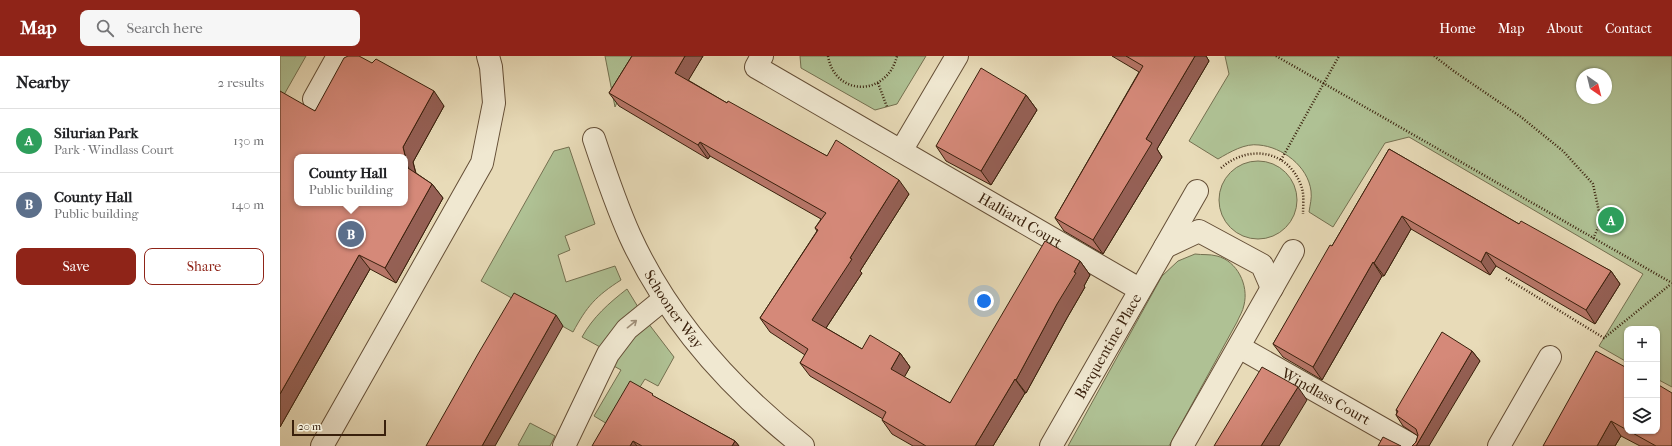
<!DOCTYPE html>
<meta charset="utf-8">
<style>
:root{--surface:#fff;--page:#f6f6f6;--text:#202124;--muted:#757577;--line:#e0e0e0;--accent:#8f2418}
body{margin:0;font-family:"IM FELL French Canon",serif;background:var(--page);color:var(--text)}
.controls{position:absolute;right:12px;bottom:12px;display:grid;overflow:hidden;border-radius:8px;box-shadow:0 1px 3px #0004}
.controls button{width:36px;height:36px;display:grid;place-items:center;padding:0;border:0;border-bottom:1px solid var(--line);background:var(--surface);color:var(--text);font:20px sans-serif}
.compass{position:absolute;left:1296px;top:12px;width:36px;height:36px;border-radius:50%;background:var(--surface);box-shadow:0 1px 3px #0004;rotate:145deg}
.scale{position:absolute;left:12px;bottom:10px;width:94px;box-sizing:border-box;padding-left:4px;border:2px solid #39200c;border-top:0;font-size:11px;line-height:14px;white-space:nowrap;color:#39200c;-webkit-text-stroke:3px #f0e8d1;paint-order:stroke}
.you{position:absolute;left:704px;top:245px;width:14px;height:14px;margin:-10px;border:3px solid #fff;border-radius:50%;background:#1a73e8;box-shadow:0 0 0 6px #1a73e833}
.badge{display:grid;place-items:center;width:26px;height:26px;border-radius:50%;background:var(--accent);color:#fff;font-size:13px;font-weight:700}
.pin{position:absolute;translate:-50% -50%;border:2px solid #fff;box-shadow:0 1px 4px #0006}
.popup{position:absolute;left:14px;top:98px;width:114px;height:52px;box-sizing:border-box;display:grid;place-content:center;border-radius:8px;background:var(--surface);filter:drop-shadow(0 1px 3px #0005);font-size:13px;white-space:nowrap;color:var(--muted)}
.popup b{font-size:15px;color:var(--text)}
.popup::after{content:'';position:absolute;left:50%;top:100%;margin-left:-8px;border:8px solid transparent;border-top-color:var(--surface)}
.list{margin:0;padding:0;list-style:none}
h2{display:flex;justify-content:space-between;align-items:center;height:52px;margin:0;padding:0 16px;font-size:17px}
h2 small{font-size:13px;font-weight:400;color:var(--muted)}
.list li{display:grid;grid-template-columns:26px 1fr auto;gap:12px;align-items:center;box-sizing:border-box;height:64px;padding:0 16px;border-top:1px solid var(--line)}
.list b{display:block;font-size:15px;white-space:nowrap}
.list p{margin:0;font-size:13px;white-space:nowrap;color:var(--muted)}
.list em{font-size:13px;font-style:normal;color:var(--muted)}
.actions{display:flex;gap:8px;padding:12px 16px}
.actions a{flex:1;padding:9px 0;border:1px solid var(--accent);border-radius:8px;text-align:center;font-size:14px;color:var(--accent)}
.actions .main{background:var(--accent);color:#fff}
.icon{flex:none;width:22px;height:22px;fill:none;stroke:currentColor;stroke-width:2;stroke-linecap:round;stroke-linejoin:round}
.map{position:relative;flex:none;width:1392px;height:390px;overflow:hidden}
header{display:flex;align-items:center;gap:24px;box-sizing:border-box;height:56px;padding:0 20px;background:var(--accent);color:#fff}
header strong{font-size:19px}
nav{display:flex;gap:22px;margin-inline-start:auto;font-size:14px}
.search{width:280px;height:36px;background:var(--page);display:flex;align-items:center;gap:10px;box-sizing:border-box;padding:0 14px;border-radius:8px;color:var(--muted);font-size:15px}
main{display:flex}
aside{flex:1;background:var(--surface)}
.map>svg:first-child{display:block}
.green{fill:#afc194;stroke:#747050;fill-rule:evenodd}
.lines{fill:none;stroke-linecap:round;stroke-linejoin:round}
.minor-casing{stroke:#654f37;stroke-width:24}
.path{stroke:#39200c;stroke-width:2.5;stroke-dasharray:1 2;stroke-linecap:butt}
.minor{stroke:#f0e8d1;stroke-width:22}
.wall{fill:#b77668;stroke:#39200c}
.shaded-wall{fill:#956055;stroke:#39200c}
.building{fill:#d58979;stroke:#39200c;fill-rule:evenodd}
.oneway{stroke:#9e8e78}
.labels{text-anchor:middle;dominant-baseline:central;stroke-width:3;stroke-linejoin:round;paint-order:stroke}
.street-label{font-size:15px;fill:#39200c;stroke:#f0e8d1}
</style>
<header>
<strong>Map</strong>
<div class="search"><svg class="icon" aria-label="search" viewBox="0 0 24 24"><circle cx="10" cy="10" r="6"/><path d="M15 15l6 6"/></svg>Search here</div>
<nav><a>Home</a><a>Map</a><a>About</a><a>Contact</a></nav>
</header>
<main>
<aside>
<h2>Nearby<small>2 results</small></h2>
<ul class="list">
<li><span class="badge" style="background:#2e9e5b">A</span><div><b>Silurian Park</b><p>Park · Windlass Court</p></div><em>130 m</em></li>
<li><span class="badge" style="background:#5c6f8a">B</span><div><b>County Hall</b><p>Public building</p></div><em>140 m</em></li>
</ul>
<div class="actions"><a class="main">Save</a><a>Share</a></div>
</aside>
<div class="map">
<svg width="1392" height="390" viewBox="0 0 1392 390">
<rect width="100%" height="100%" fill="#e8dbb8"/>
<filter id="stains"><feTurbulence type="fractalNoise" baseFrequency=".005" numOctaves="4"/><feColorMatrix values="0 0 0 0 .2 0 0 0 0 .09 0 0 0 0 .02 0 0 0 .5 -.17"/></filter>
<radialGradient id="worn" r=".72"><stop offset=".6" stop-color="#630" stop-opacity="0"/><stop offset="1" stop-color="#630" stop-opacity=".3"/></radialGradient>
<g class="green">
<path d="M0,0H26L1,44H0Z"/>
<path d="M325,0H358L335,51Z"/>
<path d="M520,0H646L617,48L595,54L521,12Z"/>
<path d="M945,0H1392V331L1377,323V273H1347V306L1319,290L1363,218L1129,81L1105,87L1053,171L1029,156C1030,149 1032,142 1031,135C1028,110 1002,91 979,89C965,87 950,96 938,103L909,85L949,18ZM1302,18H1326V42H1302Z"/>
<path d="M289,91L315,168L285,180L290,194L278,199L286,226L335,210L341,224C316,240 307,250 293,276L201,225L274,95Z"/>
<circle cx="978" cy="144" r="39"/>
<path d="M915,198C922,199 930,198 937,200C957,205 969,229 964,249C963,255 959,261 957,266L889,390H788L882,220L898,205Z"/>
<path d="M347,233L358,251L342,264L320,291L302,281C313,261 329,247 347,233Z"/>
<path d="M368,267L394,301L378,330L365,323L334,372L314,360L341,314L332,309L345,290Z"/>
<path d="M250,367L275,380L270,390H240L238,389Z"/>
</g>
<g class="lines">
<defs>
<g id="minor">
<path id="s1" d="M482,0L476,11L859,233"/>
<path d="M34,43L58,0"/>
<path id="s2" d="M314,83C325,116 336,149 350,180C388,263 452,334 523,390"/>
<path d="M621,95L677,0"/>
<path d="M885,191L919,175L982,209L992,232"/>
<path id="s3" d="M959,291L1133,390"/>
<path d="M42,390L202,107L214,47L211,11L208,0"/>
<path d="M284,390L328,298L347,273L384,243"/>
<path id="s4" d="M771,390L917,135"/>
<path d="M902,390L1013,195"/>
<path d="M1219,390L1270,301"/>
</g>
</defs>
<use href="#minor" class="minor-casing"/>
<g class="path">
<path d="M548,0C555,41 607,41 617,0"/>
<path d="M996,0L1392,227"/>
<path d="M1154,0L1175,16L1241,61L1283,95L1313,128L1321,165L1313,183"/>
<path d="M598,27L607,51"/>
<path d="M1001,104L1059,0"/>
<path d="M941,112C967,89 1006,93 1020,127C1025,137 1023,148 1023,158"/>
<path d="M1226,222L1324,282L1391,228"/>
</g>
<use href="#minor" class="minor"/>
</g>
<g class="wall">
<path d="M352,0H423L408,24L447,47L547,100L629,138L580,215L582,217L546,272L582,293L620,297L630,311L624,321L670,347L800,205L810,219L804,230L805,231L787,262L746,337H745L713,390H633L612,378L602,364L603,363L530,320L520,307L525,299L490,276L480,262L537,175L535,172L541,163L430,100L428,103L339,50L329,37Z"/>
<path d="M832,0H926L929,5L877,93L882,101L823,198L784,175L775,162L859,16Z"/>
<path d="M746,39L757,54L711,129L666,105L656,90Z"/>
<path d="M164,50L133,106L136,117L152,128L163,142L116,227L90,213L0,371L35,55Z"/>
<path d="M1109,93L1239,168L1331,215L1340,228L1315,268L1216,210L1210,219L1131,173L1104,220H1102L1042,324L1003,301L993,288L1052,190Z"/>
<path d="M1192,295L1200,305L1136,386L1138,380L1123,370L1116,359L1117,356L1116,354Z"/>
<path d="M1347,312V375H1377L1392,390H1360L1341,380L1335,390H1263Z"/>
<path d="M375,341L455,385L459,390H312Z"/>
</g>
<g class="shaded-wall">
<path d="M405,0H423L405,30L395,17Z"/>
<path d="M915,0H926L929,5L877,93L882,101L823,198L813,184L866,83Z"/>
<path d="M154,35L164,50L133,106L138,127L128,112L123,91Z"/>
<path d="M746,39L757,54L711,129L701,115Z"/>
<path d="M420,86L430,100L428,103L418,89Z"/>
<path d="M619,124L629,138L580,215L582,217L542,278L532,264L570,202Z"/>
<path d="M152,128L163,142L116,227L105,212Z"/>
<path d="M1122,160L1131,173L1104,220L1094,207Z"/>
<path d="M1206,196L1216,210L1210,219L1201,206Z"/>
<path d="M79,199L90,213L0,371V338Z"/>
<path d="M800,205L810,219L804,230L805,231L787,262L746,337L736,324Z"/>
<path d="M1093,206L1102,220L1042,324L1033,311Z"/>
<path d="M1331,215L1340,228L1315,268L1306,254Z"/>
<path d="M276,259L283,270L215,390H202Z"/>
<path d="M1192,295L1200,305L1149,390H1136Z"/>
<path d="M620,297L630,311L621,327L611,313Z"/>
<path d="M735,323L745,337L713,390H695Z"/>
<path d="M1018,331L1027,344L999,390H981Z"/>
<path d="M1331,365L1341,380L1335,390H1317Z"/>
<path d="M353,385L357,390H350Z"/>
<path d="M455,385L459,390H452Z"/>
</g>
<g class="building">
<path d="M68,0H79L92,7L96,3L154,35L123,91L128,112L152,128L105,212L79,199L0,338V35L35,55L64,2ZM17,101H125V147H17Z"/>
<path d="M352,0H405L395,17L447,47L448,45L547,100L556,84L619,124L570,202L572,203L532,264L582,293L590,279L620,297L611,313L670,347L765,185L800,205L794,216L796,217L777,248L736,324L735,323L695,390H646L602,364L606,356L520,307L528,293L480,262L538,174L535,172L546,157L420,86L418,89L329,37Z"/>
<path d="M846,0H915L866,83L872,87L813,184L775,162L863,10Z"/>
<path d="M701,12L746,39L701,115L656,90Z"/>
<path d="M1109,93L1239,168L1241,165L1331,215L1306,254L1206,196L1201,206L1122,160L1094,207L1093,206L1033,311L993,288L1050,189L1052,190Z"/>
<path d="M234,237L276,259L202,390H146L198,298Z"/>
<path d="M1162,276L1192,295L1136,390H1132L1136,386L1138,379L1136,373L1116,359L1118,355L1116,354Z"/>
<path d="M1316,295L1347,312V374L1331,365L1317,390H1263Z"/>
<path d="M982,311L1018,331L981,390H934Z"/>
<path d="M350,325L373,338L372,339L455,385L452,390H362L353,385L350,390H312Z"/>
<path d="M1377,328L1392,337V390H1376L1349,375H1377Z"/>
<path d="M1103,381L1121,390H1098Z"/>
</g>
<defs><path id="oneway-shaft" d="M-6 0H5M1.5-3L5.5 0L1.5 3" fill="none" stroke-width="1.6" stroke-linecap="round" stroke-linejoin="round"/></defs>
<use class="oneway" href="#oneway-shaft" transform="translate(352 268) rotate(-39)"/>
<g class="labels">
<g class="street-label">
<text stroke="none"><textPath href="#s1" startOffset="318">Halliard Court</textPath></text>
<text stroke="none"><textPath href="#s2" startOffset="189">Schooner Way</textPath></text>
<text stroke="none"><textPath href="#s4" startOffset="115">Barquentine Place</textPath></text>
<text stroke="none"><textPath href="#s3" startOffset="100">Windlass Court</textPath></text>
</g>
</g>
<rect width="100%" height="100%" filter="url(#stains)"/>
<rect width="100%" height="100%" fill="url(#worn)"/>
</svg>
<div class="controls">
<button>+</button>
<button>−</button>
<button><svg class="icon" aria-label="layers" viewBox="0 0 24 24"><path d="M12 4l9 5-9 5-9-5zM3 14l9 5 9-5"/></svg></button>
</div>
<svg class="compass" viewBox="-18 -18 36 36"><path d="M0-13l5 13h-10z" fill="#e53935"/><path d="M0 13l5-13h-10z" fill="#757577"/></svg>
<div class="scale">20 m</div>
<div class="you"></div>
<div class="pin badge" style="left:1331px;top:164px;background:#2e9e5b">A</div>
<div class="pin badge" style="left:71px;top:178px;background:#5c6f8a">B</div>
<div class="popup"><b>County Hall</b>Public building</div>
</div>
</main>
